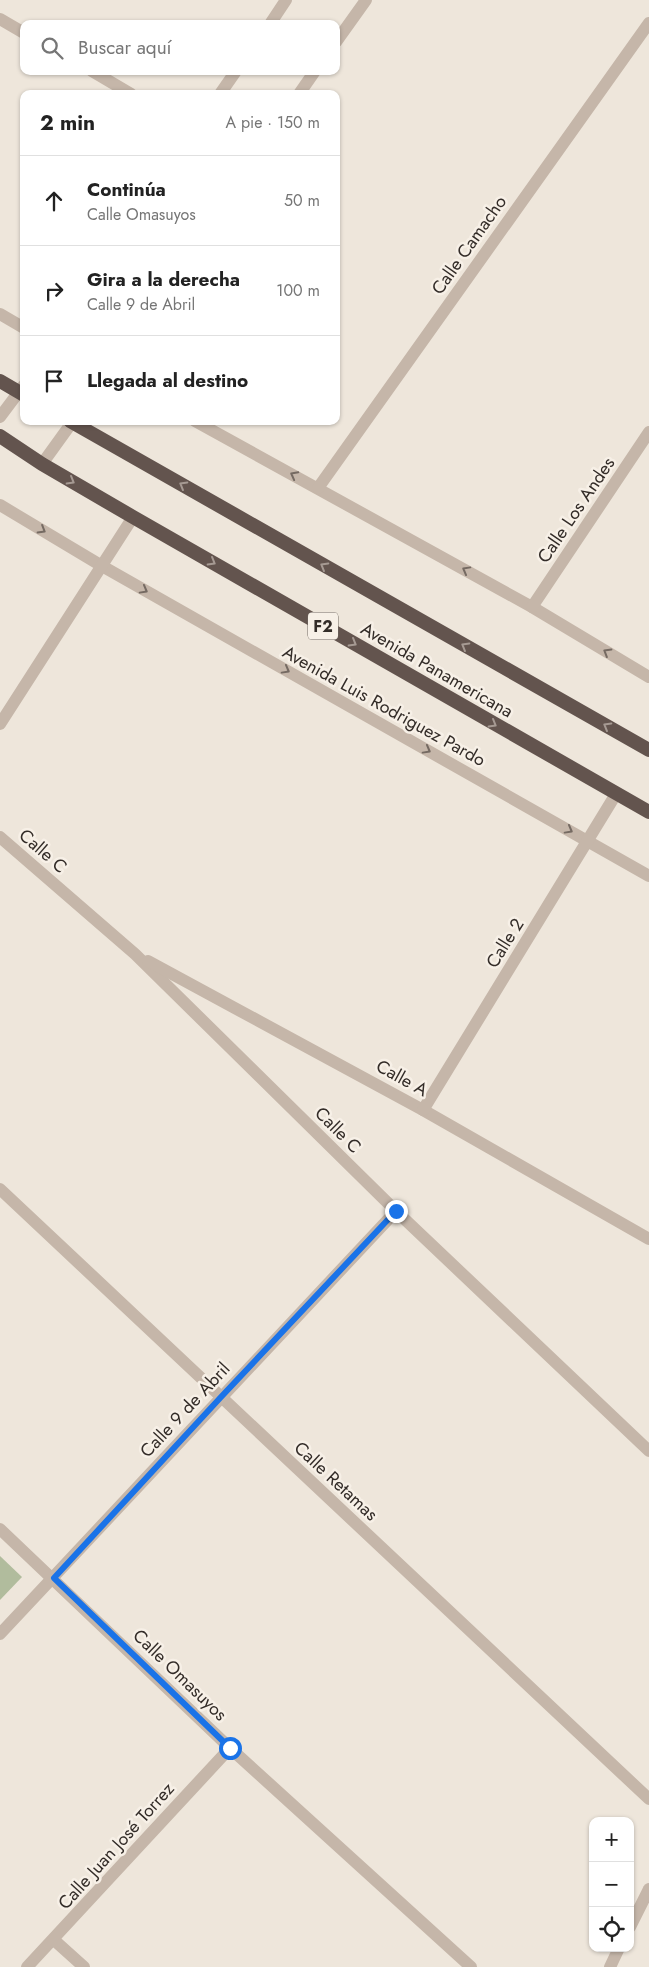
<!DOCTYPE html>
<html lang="es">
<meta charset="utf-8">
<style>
:root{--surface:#fff;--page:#f2f2f2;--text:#222;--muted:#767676;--line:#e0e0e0}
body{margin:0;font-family:Jost,sans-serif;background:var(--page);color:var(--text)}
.controls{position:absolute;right:15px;bottom:15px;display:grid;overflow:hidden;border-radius:10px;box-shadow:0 1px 4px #0004}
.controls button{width:45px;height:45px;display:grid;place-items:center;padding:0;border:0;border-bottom:1px solid var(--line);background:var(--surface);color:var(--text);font:25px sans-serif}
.stop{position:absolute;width:15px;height:15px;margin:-11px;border:4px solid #1a73e8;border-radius:50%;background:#fff}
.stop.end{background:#1a73e8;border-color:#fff;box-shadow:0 1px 5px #0008}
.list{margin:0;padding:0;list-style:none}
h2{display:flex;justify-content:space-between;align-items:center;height:65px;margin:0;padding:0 20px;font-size:21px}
h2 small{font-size:16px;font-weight:400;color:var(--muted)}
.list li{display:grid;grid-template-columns:32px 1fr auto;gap:15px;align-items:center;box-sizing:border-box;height:90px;padding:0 20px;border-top:1px solid var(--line)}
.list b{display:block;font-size:19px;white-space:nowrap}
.list p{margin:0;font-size:16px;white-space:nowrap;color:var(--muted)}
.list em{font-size:16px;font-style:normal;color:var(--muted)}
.icon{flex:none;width:28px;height:28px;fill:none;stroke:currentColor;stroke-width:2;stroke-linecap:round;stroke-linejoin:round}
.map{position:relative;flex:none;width:649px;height:1967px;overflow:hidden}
.search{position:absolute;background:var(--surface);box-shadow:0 1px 4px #0004;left:20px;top:20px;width:320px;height:55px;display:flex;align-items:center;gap:12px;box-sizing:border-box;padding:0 18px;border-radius:10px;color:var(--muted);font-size:19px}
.panel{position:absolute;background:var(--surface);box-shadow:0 1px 4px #0004;left:20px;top:90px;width:320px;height:335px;border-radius:10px}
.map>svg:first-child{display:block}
.green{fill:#b1bc9d}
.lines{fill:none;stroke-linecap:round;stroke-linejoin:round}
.minor{stroke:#c5b6a9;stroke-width:12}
.trunk{stroke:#63544e;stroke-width:14}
.oneway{stroke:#756a62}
.oneway2{stroke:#a69a93}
.route{stroke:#1a73e8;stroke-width:6}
.labels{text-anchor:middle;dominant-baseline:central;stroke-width:5;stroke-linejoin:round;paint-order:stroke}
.shield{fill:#f7f0e7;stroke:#6e6761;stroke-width:1}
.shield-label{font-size:16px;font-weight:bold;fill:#332c28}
.street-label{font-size:18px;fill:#332c28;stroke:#f7f0e7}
</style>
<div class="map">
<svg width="649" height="1967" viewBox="0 0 649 1967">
<rect width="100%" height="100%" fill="#eee6db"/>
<path class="green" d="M0,1556L22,1577L0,1600Z"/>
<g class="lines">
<g class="minor">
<path d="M0,19L24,33"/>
<path d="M270,24L286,0"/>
<path d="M336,42L366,0"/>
<path d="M92,71L131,94"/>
<path d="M220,94L236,71"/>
<path d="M299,94L315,71"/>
<path d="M0,314L24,328"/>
<path d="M0,417L24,385"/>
<path d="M195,421L532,607L649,677"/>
<path d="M42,464L73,421"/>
<path d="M318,488L649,23"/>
<path d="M0,505L102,566L649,876"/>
<path d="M532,607L649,432"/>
<path d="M0,724L133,517"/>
<path d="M0,837L135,954L396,1211L649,1451"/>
<path d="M148,961L423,1110L649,1239"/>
<path d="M423,1110L616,794"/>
<path d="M0,1189L649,1799"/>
<path d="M0,1529L230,1748L471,1967"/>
<path d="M0,1634L396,1211"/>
<path d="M630,1927L649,1889"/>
<path d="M54,1940L84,1967"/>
<path d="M27,1967L230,1748"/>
<path d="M610,1967L619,1948"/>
</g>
<g class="trunk">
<path d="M0,381L24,395"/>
<path d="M70,421L649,750"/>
<path d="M0,436L42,464L133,517L649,812"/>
</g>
</g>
<defs><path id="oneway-chevron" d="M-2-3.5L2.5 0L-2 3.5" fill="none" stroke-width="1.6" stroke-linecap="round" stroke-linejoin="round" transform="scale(1.25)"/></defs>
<g class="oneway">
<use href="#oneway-chevron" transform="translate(294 475) rotate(-152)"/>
<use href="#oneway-chevron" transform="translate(42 530) rotate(31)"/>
<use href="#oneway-chevron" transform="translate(466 570) rotate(-151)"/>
<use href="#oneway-chevron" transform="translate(144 590) rotate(29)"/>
<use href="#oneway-chevron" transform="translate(607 652) rotate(-149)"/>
<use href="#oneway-chevron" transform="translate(286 670) rotate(29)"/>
<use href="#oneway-chevron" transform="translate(427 750) rotate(29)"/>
<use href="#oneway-chevron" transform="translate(569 830) rotate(29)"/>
</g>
<g class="oneway2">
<use href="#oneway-chevron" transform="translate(71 481) rotate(30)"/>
<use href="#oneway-chevron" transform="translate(183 485) rotate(-150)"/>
<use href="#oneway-chevron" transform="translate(212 562) rotate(30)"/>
<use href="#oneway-chevron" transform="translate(324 566) rotate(-150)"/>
<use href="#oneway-chevron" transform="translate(353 643) rotate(30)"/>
<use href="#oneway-chevron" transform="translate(465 646) rotate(-150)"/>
<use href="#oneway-chevron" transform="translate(493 724) rotate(30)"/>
<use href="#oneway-chevron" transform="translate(607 726) rotate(-150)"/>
</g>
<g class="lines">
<path class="route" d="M230,1748L54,1578L221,1397L396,1211"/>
</g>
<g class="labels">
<rect class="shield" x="308" y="612.5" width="30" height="27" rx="4"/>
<g class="shield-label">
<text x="323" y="626">F2</text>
</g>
<g class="street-label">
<text transform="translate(469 245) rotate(-55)">Calle Camacho</text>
<text transform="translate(576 510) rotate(-56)">Calle Los Andes</text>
<text transform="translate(437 670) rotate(30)">Avenida Panamericana</text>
<text transform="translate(384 706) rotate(29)">Avenida Luis Rodriguez Pardo</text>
<text transform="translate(43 851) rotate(41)">Calle C</text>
<text transform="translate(505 943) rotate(-58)">Calle 2</text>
<text transform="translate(402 1078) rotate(29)">Calle A</text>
<text transform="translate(338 1130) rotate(45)">Calle C</text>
<text transform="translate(185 1410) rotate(-47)">Calle 9 de Abril</text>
<text transform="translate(336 1481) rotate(43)">Calle Retamas</text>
<text transform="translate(180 1675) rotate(44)">Calle Omasuyos</text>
<text transform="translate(116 1846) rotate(-48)">Calle Juan José Torrez</text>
</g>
</g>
</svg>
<div class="controls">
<button>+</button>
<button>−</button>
<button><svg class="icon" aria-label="locate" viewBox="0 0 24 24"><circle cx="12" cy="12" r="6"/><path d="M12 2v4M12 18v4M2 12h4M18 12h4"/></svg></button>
</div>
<div class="stop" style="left:230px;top:1748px"></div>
<div class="stop end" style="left:396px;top:1211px"></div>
<div class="search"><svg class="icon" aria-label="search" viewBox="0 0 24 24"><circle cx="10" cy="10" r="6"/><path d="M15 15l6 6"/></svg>Buscar aquí</div>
<section class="panel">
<h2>2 min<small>A pie · 150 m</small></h2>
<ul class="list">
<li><svg class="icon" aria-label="ahead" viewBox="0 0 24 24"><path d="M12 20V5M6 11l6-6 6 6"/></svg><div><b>Continúa</b><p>Calle Omasuyos</p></div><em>50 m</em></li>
<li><svg class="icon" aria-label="right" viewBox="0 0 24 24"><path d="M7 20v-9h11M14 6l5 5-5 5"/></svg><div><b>Gira a la derecha</b><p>Calle 9 de Abril</p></div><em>100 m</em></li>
<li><svg class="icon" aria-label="arrive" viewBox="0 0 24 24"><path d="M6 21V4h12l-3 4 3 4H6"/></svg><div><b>Llegada al destino</b></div></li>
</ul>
</section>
</div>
